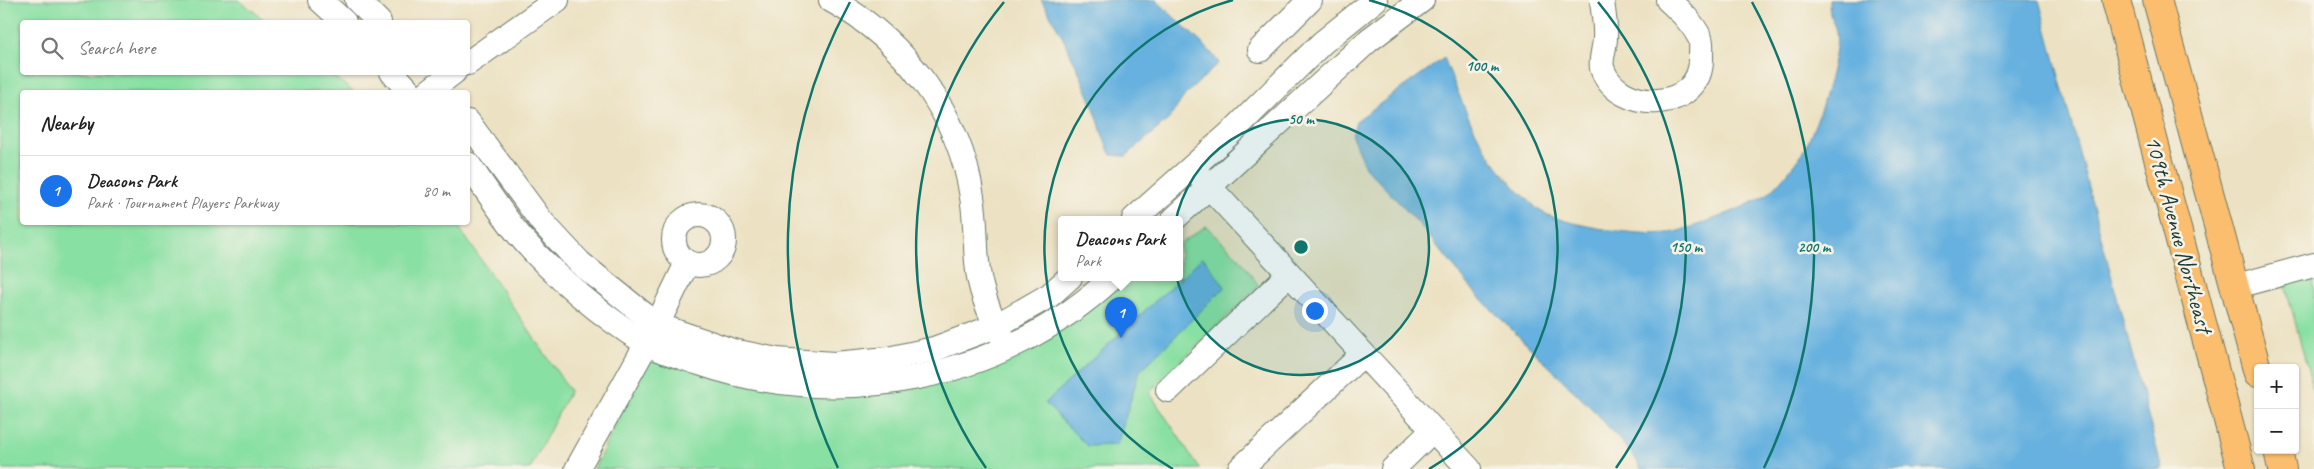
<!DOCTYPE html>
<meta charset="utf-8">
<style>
:root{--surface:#fff;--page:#f6f6f6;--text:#222;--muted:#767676;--line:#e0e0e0;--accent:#1a73e8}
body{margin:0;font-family:Caveat,sans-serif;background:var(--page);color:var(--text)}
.controls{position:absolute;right:15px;bottom:15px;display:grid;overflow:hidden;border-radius:5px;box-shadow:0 1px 4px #0004}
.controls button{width:45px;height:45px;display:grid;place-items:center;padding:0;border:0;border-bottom:1px solid var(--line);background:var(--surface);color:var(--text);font:25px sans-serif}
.you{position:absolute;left:1314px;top:310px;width:18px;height:18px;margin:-12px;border:4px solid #fff;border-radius:50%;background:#1a73e8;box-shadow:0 0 0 8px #1a73e833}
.badge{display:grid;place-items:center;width:32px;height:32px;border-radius:50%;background:var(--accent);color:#fff;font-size:16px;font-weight:700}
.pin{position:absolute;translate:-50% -41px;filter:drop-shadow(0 1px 2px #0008)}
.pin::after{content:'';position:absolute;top:26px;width:18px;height:15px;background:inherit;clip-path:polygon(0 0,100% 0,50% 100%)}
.popup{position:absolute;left:1058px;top:216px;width:125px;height:65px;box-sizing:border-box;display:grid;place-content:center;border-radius:5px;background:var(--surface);filter:drop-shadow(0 1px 4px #0005);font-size:16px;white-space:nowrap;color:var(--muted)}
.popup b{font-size:19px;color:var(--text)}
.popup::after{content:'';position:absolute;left:50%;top:100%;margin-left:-10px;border:10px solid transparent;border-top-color:var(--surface)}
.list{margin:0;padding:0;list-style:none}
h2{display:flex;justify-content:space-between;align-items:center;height:65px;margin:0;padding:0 20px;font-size:21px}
h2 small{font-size:16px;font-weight:400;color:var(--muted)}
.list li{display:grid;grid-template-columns:32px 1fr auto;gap:15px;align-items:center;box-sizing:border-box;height:70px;padding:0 20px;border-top:1px solid var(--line)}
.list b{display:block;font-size:19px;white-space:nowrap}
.list p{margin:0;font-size:16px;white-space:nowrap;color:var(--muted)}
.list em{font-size:16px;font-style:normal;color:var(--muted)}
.icon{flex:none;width:28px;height:28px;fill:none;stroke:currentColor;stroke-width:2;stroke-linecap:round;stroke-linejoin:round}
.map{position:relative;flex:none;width:2314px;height:469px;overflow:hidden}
.search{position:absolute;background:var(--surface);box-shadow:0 1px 4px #0004;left:20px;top:20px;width:450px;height:55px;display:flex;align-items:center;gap:12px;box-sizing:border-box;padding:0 18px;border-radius:5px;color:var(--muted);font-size:19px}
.panel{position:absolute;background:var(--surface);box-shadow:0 1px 4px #0004;left:20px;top:90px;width:450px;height:135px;border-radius:5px}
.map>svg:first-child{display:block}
.green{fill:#89e0a3;stroke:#548e6c}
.water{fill:#66b1df;stroke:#42778a}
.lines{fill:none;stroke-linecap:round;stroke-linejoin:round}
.minor-casing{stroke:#677766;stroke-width:26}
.major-casing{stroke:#677766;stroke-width:30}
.minor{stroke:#fff;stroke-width:24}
.major{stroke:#fbbd6e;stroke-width:28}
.ring{fill:none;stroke:#0f766e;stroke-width:2.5}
.labels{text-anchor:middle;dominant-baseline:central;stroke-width:5;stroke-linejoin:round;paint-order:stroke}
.street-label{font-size:24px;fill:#1f3d34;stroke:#f7f3e8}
.centre{fill:#0f766e;stroke:#f7f3e8;stroke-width:2.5}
.ring-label{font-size:15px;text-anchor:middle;font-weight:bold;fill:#0f766e;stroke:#f7f3e8;stroke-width:5;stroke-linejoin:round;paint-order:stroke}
</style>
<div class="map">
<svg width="2314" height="469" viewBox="0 0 2314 469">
<rect width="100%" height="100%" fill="#f7f3e8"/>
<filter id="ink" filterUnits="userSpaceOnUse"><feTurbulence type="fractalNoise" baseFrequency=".02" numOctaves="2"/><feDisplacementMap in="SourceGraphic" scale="10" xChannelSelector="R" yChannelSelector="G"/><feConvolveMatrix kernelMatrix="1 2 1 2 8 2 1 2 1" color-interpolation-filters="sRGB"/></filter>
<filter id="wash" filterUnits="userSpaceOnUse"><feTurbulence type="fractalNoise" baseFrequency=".0096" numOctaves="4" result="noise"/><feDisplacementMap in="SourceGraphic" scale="20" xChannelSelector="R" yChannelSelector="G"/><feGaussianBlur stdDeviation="1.12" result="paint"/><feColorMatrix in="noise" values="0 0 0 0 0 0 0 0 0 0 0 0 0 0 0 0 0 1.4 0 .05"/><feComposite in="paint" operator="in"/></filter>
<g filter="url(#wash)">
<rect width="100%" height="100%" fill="#ece2c3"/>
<g class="green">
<path d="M0,0H239L267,22H22V72L329,73L354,92H22V222L456,223L570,391L530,469H0Z"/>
<path d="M1206,226L1240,259L1259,286L1149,392L1200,469H594L644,366L652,358L836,396L1065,322L1132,277H1180V244Z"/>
<path d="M2314,277V393L2285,284Z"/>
</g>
<g class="water">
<path d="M1041,0H1156L1210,51L1219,63L1185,95L1169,119L1126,156L1111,155C1103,140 1100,124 1094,108C1079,71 1063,34 1041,0Z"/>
<path d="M1829,0H2039L2162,469H1641L1636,459L1599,416L1477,295L1419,224L1365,167L1352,136L1356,121L1444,58C1466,111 1479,153 1522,194C1528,199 1535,208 1542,212C1566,226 1647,238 1675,232C1698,226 1747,207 1766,195C1776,188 1794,165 1801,155C1814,136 1841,54 1836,32C1833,18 1829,18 1829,0Z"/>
<path d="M1203,257L1225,287L1139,372L1117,445L1087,446L1045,403Z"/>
</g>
</g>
<g filter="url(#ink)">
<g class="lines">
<defs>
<g id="minor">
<path d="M320,0L344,22"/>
<path d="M357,0L379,22"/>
<path d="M831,0C904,40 960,114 972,197C976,219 975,240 977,262C979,290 990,316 1004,340"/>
<path d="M1602,0C1603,12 1606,26 1605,38C1605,47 1600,60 1602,68C1617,115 1704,113 1701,56C1701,51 1702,43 1700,38C1692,22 1680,11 1668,0"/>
<path d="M1260,50L1310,0"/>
<path d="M468,63L557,0"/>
<path d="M392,72L410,92"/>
<path d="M428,92L454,72"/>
<path d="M468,122L542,222L580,263L657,325L733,351L777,360L834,364L888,359L934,349L996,326L1050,295L1070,277"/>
<path d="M468,164C485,188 501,213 519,235C551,273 603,318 646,343C662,352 682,357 699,363C841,412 1003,380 1113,277"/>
<path d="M1192,168L1469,469"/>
<circle cx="699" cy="240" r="25"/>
<path d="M1134,219L1235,129L1322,43L1375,0"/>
<path d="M1174,219L1369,40L1422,0"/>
<path d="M2233,287L2314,265"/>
<path d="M1168,390L1289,274"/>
<path d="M577,469L657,325L687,263"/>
<path d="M1240,469L1363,354"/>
<path d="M1393,469L1433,430"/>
</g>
<g id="major">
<path d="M2116,0L2241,469"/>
<path d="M2157,0L2258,373"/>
<path d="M2278,450L2282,469"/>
</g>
</defs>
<use href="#minor" class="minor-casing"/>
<use href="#major" class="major-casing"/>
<use href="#minor" class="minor"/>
<use href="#major" class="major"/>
</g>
</g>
<circle cx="1301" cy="247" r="128" fill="#0f766e" fill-opacity=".12"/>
<g class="ring">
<circle cx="1301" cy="247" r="128"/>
<path d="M1173 469A256 256 0 0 1 1233 0M1369 0A256 256 0 0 1 1429 469"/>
<path d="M986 468A385 385 0 0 1 1004 2M1598 2A385 385 0 0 1 1616 468"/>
<path d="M838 468A513 513 0 0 1 850 2M1752 2A513 513 0 0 1 1764 468"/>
</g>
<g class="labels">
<g class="street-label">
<text transform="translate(2179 234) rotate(75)">109th Avenue Northeast</text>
</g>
</g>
<circle cx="1301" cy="247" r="8" class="centre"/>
<g class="ring-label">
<text x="1482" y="71">100 m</text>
<text x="1301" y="124">50 m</text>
<text x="1686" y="252">150 m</text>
<text x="1814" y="252">200 m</text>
</g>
</svg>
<div class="controls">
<button>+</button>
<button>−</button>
</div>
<div class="you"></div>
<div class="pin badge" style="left:1121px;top:338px">1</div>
<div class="popup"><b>Deacons Park</b>Park</div>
<div class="search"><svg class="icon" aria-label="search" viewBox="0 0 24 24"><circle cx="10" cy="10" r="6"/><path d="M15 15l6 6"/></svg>Search here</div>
<section class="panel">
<h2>Nearby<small></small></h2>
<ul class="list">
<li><span class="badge">1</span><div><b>Deacons Park</b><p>Park · Tournament Players Parkway</p></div><em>80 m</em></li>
</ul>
</section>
</div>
